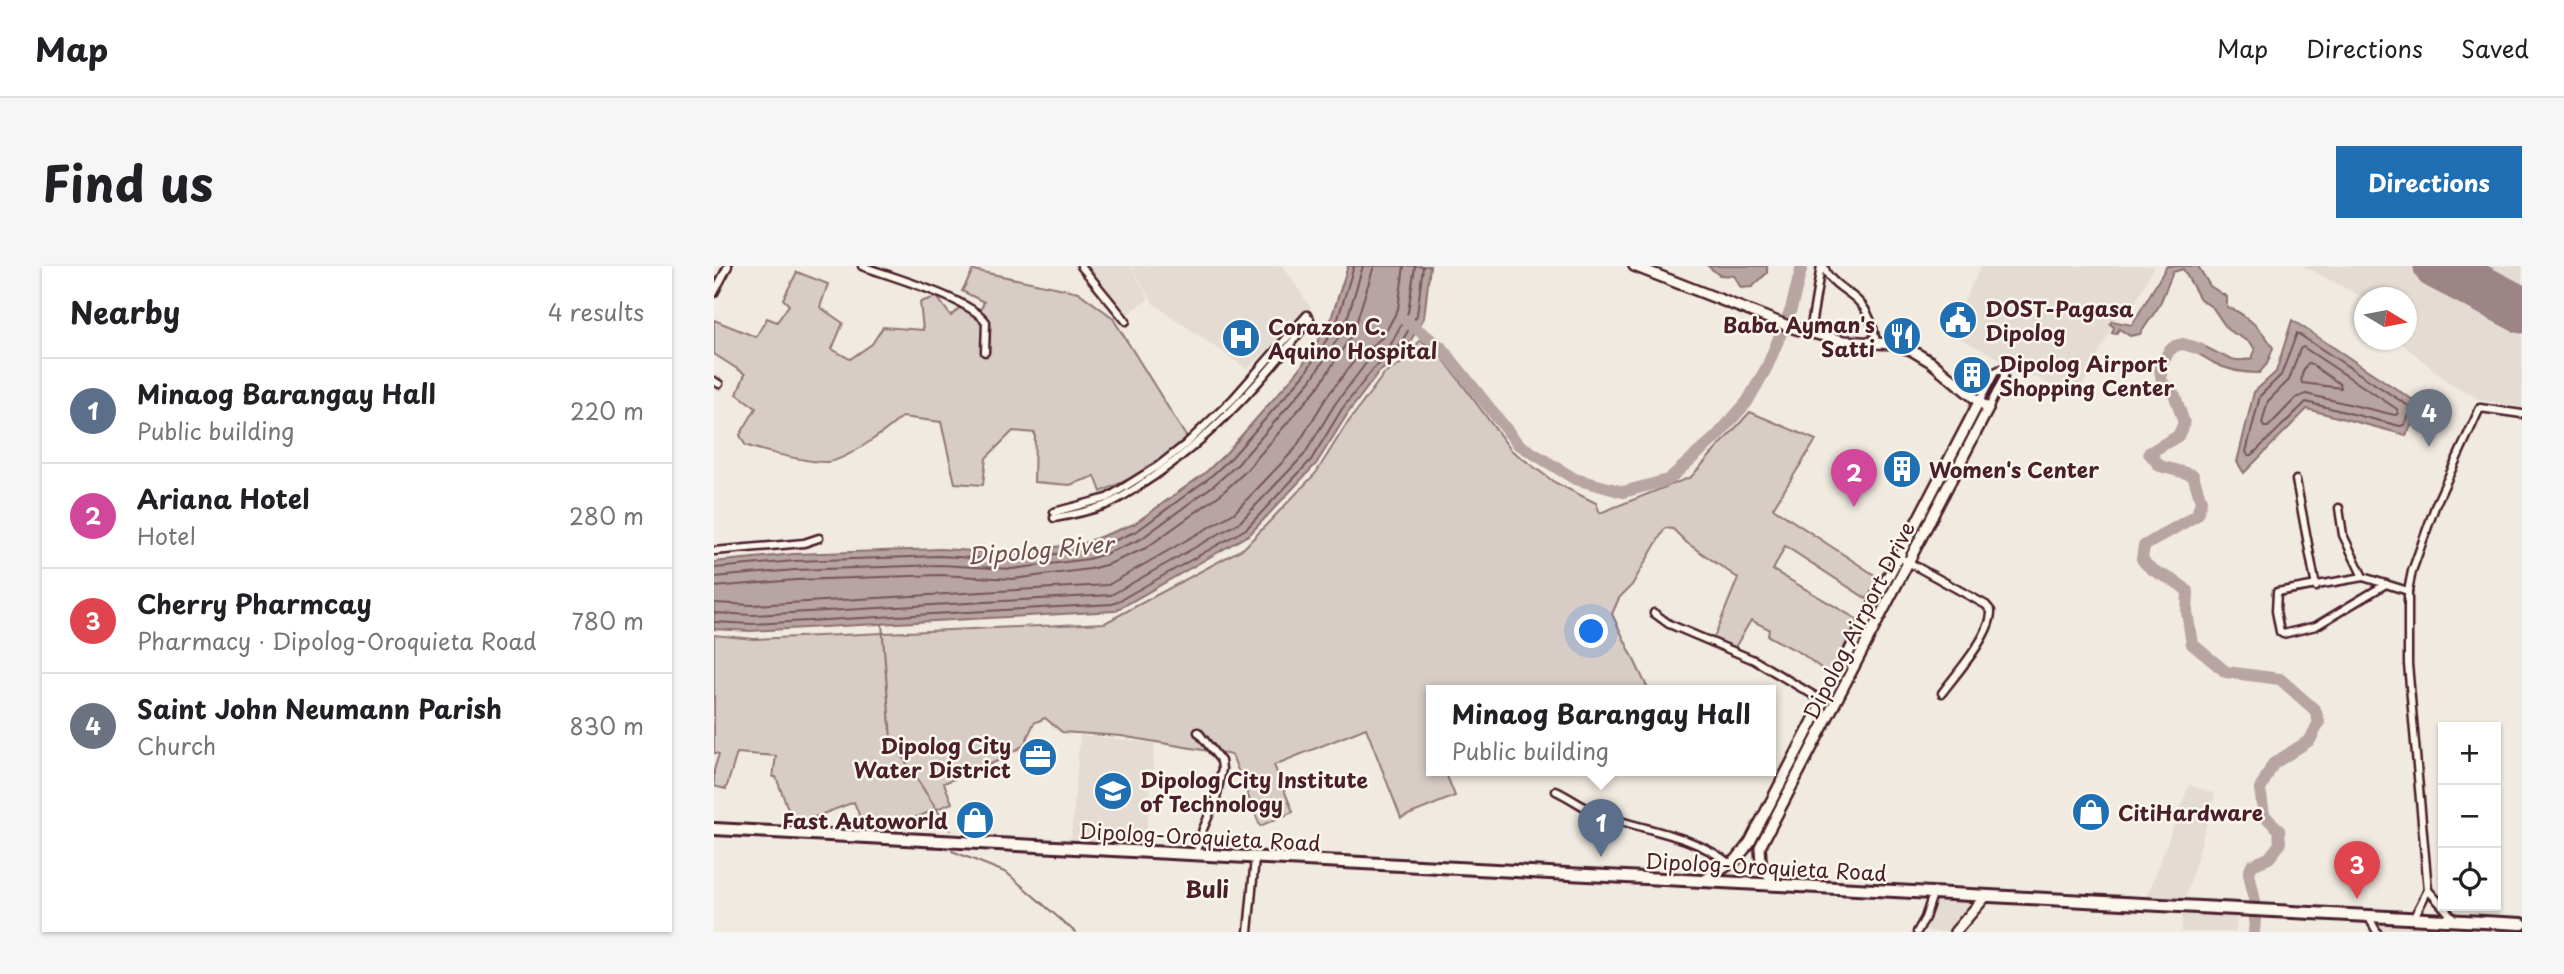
<!DOCTYPE html>
<meta charset="utf-8">
<style>
:root{--surface:#fff;--page:#f6f6f6;--text:#202124;--muted:#757577;--line:#e0e0e0;--accent:#1f6fb2}
body{margin:0;font-family:"Playpen Sans",sans-serif;background:var(--page);color:var(--text)}
.controls{position:absolute;right:21px;bottom:21px;display:grid;overflow:hidden;border-radius:0px;box-shadow:0 2px 5px #0004}
.controls button{width:63px;height:63px;display:grid;place-items:center;padding:0;border:0;border-bottom:2px solid var(--line);background:var(--surface);color:var(--text);font:35px sans-serif}
.compass{position:absolute;left:1640px;top:21px;width:63px;height:63px;border-radius:50%;background:var(--surface);box-shadow:0 2px 5px #0004;rotate:100deg}
.you{position:absolute;left:878px;top:366px;width:24px;height:24px;margin:-18px;border:5px solid #fff;border-radius:50%;background:#1a73e8;box-shadow:0 0 0 10px #1a73e833}
.badge{display:grid;place-items:center;width:46px;height:46px;border-radius:50%;background:var(--accent);color:#fff;font-size:23px;font-weight:700}
.pin{position:absolute;translate:-50% -58px;filter:drop-shadow(0 2px 4px #0008)}
.pin::after{content:'';position:absolute;top:37px;width:24px;height:21px;background:inherit;clip-path:polygon(0 0,100% 0,50% 100%)}
.popup{position:absolute;left:712px;top:419px;width:350px;height:91px;box-sizing:border-box;display:grid;place-content:center;border-radius:0px;background:var(--surface);filter:drop-shadow(0 2px 5px #0005);font-size:23px;white-space:nowrap;color:var(--muted)}
.popup b{font-size:26px;color:var(--text)}
.popup::after{content:'';position:absolute;left:50%;top:100%;margin-left:-14px;border:14px solid transparent;border-top-color:var(--surface)}
.list{margin:0;padding:0;list-style:none}
h2{display:flex;justify-content:space-between;align-items:center;height:91px;margin:0;padding:0 28px;font-size:30px}
h2 small{font-size:23px;font-weight:400;color:var(--muted)}
.list li{display:grid;grid-template-columns:46px 1fr auto;gap:21px;align-items:center;box-sizing:border-box;height:105px;padding:0 28px;border-top:2px solid var(--line)}
.list b{display:block;font-size:26px;white-space:nowrap}
.list p{margin:0;font-size:23px;white-space:nowrap;color:var(--muted)}
.list em{font-size:23px;font-style:normal;color:var(--muted)}
.icon{flex:none;width:38px;height:38px;fill:none;stroke:currentColor;stroke-width:2;stroke-linecap:round;stroke-linejoin:round}
.map{position:relative;flex:none;width:1808px;height:666px;overflow:hidden;border-radius:0px}
header{display:flex;align-items:center;gap:42px;box-sizing:border-box;height:98px;padding:0 35px;background:var(--surface);border-bottom:2px solid var(--line)}
header strong{font-size:33px}
nav{display:flex;gap:38px;margin-inline-start:auto;font-size:24px}
.intro{display:flex;align-items:center;justify-content:space-between;box-sizing:border-box;height:168px;padding:0 42px}
h1{margin:0;font-size:49px}
.button{padding:18px 32px;border-radius:0px;background:var(--accent);color:#fff;font-size:24px;font-weight:700}
main{display:flex;gap:42px;padding:0 42px}
aside{flex:1;background:var(--surface);border-radius:0px;box-shadow:0 2px 5px #0004}
.map>svg:first-child{display:block}
.built{fill:#e4dbd2}
.green{fill:#d8ccc6;stroke:#917678;stroke-width:2}
.water{fill:#b8a4a2;stroke:#8c6f72;stroke-width:2}
.lines{fill:none;stroke-linecap:round;stroke-linejoin:round}
.shore{stroke:#76545b;stroke-width:2}
.stream{stroke:#8c6f72;stroke-width:2}
.river{stroke:#b8a4a2;stroke-width:12}
.runway{stroke:#9d8486;stroke-width:47}
.minor-casing{stroke:#4a1f2b;stroke-width:11}
.secondary-casing{stroke:#4a1f2b;stroke-width:14}
.trunk-casing{stroke:#4a1f2b;stroke-width:16}
.minor{stroke:#fbf7ec;stroke-width:6}
.secondary{stroke:#fbf7ec;stroke-width:9}
.trunk{stroke:#fbf7ec;stroke-width:10}
.labels{text-anchor:middle;dominant-baseline:central;stroke-width:5;stroke-linejoin:round;paint-order:stroke}
.poi-label{font-size:21px;font-weight:bold;fill:#4a1f2b;stroke:#fbf7ec;text-anchor:start}
.street-label{font-size:21px;fill:#4a1f2b;stroke:#fbf7ec}
.water-label{font-size:23px;font-style:italic;fill:#704e55;stroke:#fbf7ec}
.neighbourhood-label{font-size:23px;font-weight:bold;fill:#4a1f2b;stroke:#fbf7ec}
</style>
<header>
<strong>Map</strong>
<nav><a>Map</a><a>Directions</a><a>Saved</a></nav>
</header>
<div class="intro"><h1>Find us</h1><a class="button">Directions</a></div>
<main>
<aside>
<h2>Nearby<small>4 results</small></h2>
<ul class="list">
<li><span class="badge" style="background:#5c6f8a">1</span><div><b>Minaog Barangay Hall</b><p>Public building</p></div><em>220 m</em></li>
<li><span class="badge" style="background:#d1479c">2</span><div><b>Ariana Hotel</b><p>Hotel</p></div><em>280 m</em></li>
<li><span class="badge" style="background:#e0444e">3</span><div><b>Cherry Pharmcay</b><p>Pharmacy · Dipolog-Oroquieta Road</p></div><em>780 m</em></li>
<li><span class="badge" style="background:#6b7280">4</span><div><b>Saint John Neumann Parish</b><p>Church</p></div><em>830 m</em></li>
</ul>
</aside>
<div class="map">
<svg width="1808" height="666" viewBox="0 0 1808 666">
<rect width="100%" height="100%" fill="#f0eae0"/>
<filter id="ink" filterUnits="userSpaceOnUse"><feTurbulence type="fractalNoise" baseFrequency=".0143" numOctaves="2"/><feDisplacementMap in="SourceGraphic" scale="14" xChannelSelector="R" yChannelSelector="G"/><feConvolveMatrix kernelMatrix="1 2 1 2 8 2 1 2 1" color-interpolation-filters="sRGB"/></filter>
<g filter="url(#ink)">
<g class="built">
<path d="M370,0H416L435,32L411,50Z"/>
<path d="M417,0H569L597,42L533,103L440,38Z"/>
<path d="M1267,0H1440L1414,51L1405,47L1362,132L1222,60L1231,43L1243,49Z"/>
<path d="M1589,0H1808V142L1767,134L1733,115L1691,80L1685,74H1692V32H1650Z"/>
<path d="M366,469L441,477L431,578L357,574Z"/>
<path d="M1475,519L1501,528L1471,633L1433,631Z"/>
<path d="M1221,635L1258,636L1235,666H1218L1209,663Z"/>
<path d="M1468,648L1523,651L1522,666H1467Z"/>
<path d="M1660,655L1808,665V666H1665Z"/>
</g>
<g class="green">
<path d="M259,4L364,26L398,51L473,172L430,206L387,226L381,210L356,219L320,216L321,167L299,165L272,192L269,219L241,217L227,156L188,151C173,164 132,195 113,196C96,197 48,185 31,179L26,169L42,142L23,128L31,108L0,88V54L42,71L53,52L63,56L75,39L69,33L83,6L114,18L106,41L129,57L118,83L136,93L158,78L169,61L209,64L206,36L223,31L237,50L245,42L267,43L270,36L248,25Z"/>
<path d="M706,74L725,87L797,184L840,216L882,237L886,247L977,211L1036,146L1102,174L1059,242L1165,312L1153,333L1071,280L1059,304L1144,354L1116,409L1087,387L1054,370L1055,363L1037,354L1020,383L999,374L1024,312L973,277L959,263L951,262L918,319L905,332L898,348L935,425H717V505H731L741,530L687,552L652,462L560,499L579,546L546,560L518,489L407,470L348,466L331,452L320,457L310,479L286,494L230,517L238,537L154,571L140,536L80,559L62,511H59L62,490L23,487L12,523L0,520V504L5,488L0,487V369L40,373L391,357L530,282L602,207L630,162L670,108L693,94Z"/>
</g>
<g class="water">
<path d="M634,0H716L710,52L688,89L665,106L634,147L602,198L536,268L401,345L37,365L0,363V296L80,288L226,283L296,287L370,277L420,258L491,207L513,186L585,104L616,56Z"/>
<path d="M994,0H1053V7L1038,21L1027,22L1020,10L1005,9Z"/>
<path d="M1453,0H1484L1496,20L1513,31V41C1531,47 1550,65 1559,82L1553,98L1545,107C1530,107 1513,104 1500,97C1489,91 1482,85 1469,82L1476,75C1497,80 1516,101 1538,92L1541,84L1537,77L1514,64L1499,42L1486,33L1469,3L1459,6L1445,40L1426,68L1416,70L1405,63L1402,68L1398,67L1400,61L1396,58L1398,55L1418,59Z"/>
<path d="M1578,54L1708,140L1692,169L1593,143L1530,207L1523,196L1540,126L1562,106Z"/>
</g>
<g class="lines">
<g class="shore">
<path d="M1583,67L1696,141L1697,145L1690,159L1686,160L1592,136L1538,189H1534L1532,186L1546,130L1567,109Z"/>
<path d="M1589,81L1683,143L1684,148L1681,149L1592,128L1582,132L1554,161H1550L1548,157L1554,135L1575,114L1586,83Z"/>
<path d="M1595,97L1626,118L1627,122L1588,117C1586,112 1590,99 1595,97Z"/>
<path d="M0,302L81,295L226,290L297,294L372,284L388,280L423,265L495,212L518,191L590,109L622,59L640,0"/>
<path d="M0,311L81,304L226,299L298,303L374,293L391,288L427,273L500,219L524,198L597,114L630,63L649,0"/>
<path d="M0,321L82,314L226,309L299,313L376,303L395,298L432,282L507,228L531,206L605,120L639,67L660,0"/>
<path d="M0,337L38,339L394,319L520,247L581,183L612,132L644,90L669,71L684,43L690,0"/>
<path d="M0,347L38,349L397,329L526,256L590,189L621,138L653,96L677,78L694,46L701,0"/>
<path d="M0,356L38,358L399,338L532,263L597,194L628,143L660,102L683,84L703,49L709,0"/>
</g>
<g class="stream">
<path d="M168,358L177,473L236,564"/>
<path d="M238,585L293,607L361,666"/>
</g>
<g class="river">
<path d="M691,54L728,82L804,178L861,213L909,226L954,214L1002,171L1033,136L1053,101L1077,43L1088,0"/>
<path d="M1486,83L1469,78L1461,80L1455,85L1446,102L1448,116L1461,130L1470,157L1464,170L1435,187L1446,200L1479,209L1487,235L1483,249L1430,280L1428,293C1440,311 1461,310 1474,326L1473,346L1478,378L1512,406L1566,413L1601,444L1605,456L1596,474L1559,498L1546,523L1550,549L1565,564L1566,578L1555,592L1538,599L1535,607L1541,635"/>
<path d="M1540,666L1541,653"/>
</g>
<path class="runway" d="M1723,0L1808,44"/>
<defs>
<g id="minor">
<path d="M148,0C175,10 257,33 272,56L271,86"/>
<path d="M367,0L412,55"/>
<path d="M1110,0C1114,17 1134,24 1145,36C1156,47 1160,62 1162,77"/>
<path d="M0,27L14,0"/>
<path d="M1097,60L1107,0"/>
<path d="M0,115L5,118"/>
<path d="M1265,136L1281,106L1289,102L1290,111L1274,143"/>
<path d="M1582,214L1602,321"/>
<path d="M1625,242L1629,269L1649,311L1694,325"/>
<path d="M340,246L393,232L444,200L472,178L519,133L593,49"/>
<path d="M340,252C358,249 375,245 392,239C404,234 414,227 425,220C491,179 549,115 596,53"/>
<path d="M0,285L90,277L105,272"/>
<path d="M1185,291L1272,339L1277,345C1278,368 1242,408 1228,427"/>
<path d="M1649,311L1563,326L1562,345L1566,366L1569,368L1602,360L1672,318"/>
<path d="M940,347L955,358L1040,394L1111,436"/>
<path d="M842,525C855,531 867,540 880,546C924,564 978,567 1016,598"/>
<path d="M482,589L489,563L502,533L508,503L507,495L484,466"/>
<path d="M1714,624L1741,654"/>
<path d="M1654,650L1663,666"/>
<path d="M1699,653L1714,624L1694,398V325L1698,305L1722,238L1766,142L1808,148"/>
<path d="M534,666L541,592"/>
<path d="M1203,666L1211,652L1219,628"/>
</g>
<g id="secondary">
<path d="M920,0L1082,63L1130,75L1178,78L1197,84L1217,96L1274,143L1046,581L1047,597L1060,619"/>
<path d="M989,615L1022,594L1036,576L1265,136"/>
<path d="M1241,666L1271,631"/>
</g>
<path id="trunk" d="M0,563L1808,658"/>
</defs>
<use href="#minor" class="minor-casing"/>
<use href="#secondary" class="secondary-casing"/>
<use href="#trunk" class="trunk-casing"/>
<use href="#minor" class="minor"/>
<use href="#secondary" class="secondary"/>
<use href="#trunk" class="trunk"/>
</g>
</g>
<defs>
<symbol id="civic-disc" viewBox="-11 -11 22 22"><circle r="9.5" fill="#1f6fb2" stroke="#fbf7ec"/><path d="M-.6-6.5H3V-4.5H.6V-3L4-1V1h2V6H-6V1h2V-1L-.6-3ZM-1.2 2.5V6h2.4V2.5Z" fill="#fff"/></symbol>
<symbol id="restaurant-disc" viewBox="-11 -11 22 22"><circle r="9.5" fill="#1f6fb2" stroke="#fbf7ec"/><path d="M-5-6h1v4h1v-4h1v4h1v-4h1v5L-1.5 .5V6h-2V.5L-5-1ZM5-6V6H3V1.5H1.5Q1.5-4 5-6Z" fill="#fff"/></symbol>
<symbol id="hospital-disc" viewBox="-11 -11 22 22"><circle r="9.5" fill="#1f6fb2" stroke="#fbf7ec"/><path d="M-5-5h3v3.5h4V-5h3V5h-3V1.5h-4V5h-3Z" fill="#fff"/></symbol>
<symbol id="building-disc" viewBox="-11 -11 22 22"><circle r="9.5" fill="#1f6fb2" stroke="#fbf7ec"/><path d="M-4-6H4V6H1V3H-1V6H-4ZM-2.5-4.3h1.7v1.8h-1.7ZM.8-4.3h1.7v1.8H.8ZM-2.5-1h1.7V.8h-1.7ZM.8-1h1.7V.8H.8Z" fill="#fff"/></symbol>
<symbol id="office-disc" viewBox="-11 -11 22 22"><circle r="9.5" fill="#1f6fb2" stroke="#fbf7ec"/><path d="M-6-3h4V-5.5h4V-3h4V5H-6ZM-1-4.5V-3h2v-1.5ZM-6 0V1H6V0Z" fill="#fff"/></symbol>
<symbol id="university-disc" viewBox="-11 -11 22 22"><circle r="9.5" fill="#1f6fb2" stroke="#fbf7ec"/><path d="M0-5L7-2L0 1L-7-2ZM-4 1L0 2.5L4 1V4Q0 6-4 4Z" fill="#fff"/></symbol>
<symbol id="shop-disc" viewBox="-11 -11 22 22"><circle r="9.5" fill="#1f6fb2" stroke="#fbf7ec"/><path d="M-5-2.5h2.3a2.7 3.5 0 0 1 5.4 0H5L5.5 6h-11ZM-1.5-2.5h3a1.5 2.3 0 0 0-3 0Z" fill="#fff"/></symbol>
</defs>
<g fill-rule="evenodd">
<use href="#civic-disc" x="1222" y="32" width="44" height="44"/>
<use href="#restaurant-disc" x="1166" y="48" width="44" height="44"/>
<use href="#hospital-disc" x="505" y="50" width="44" height="44"/>
<use href="#building-disc" x="1236" y="87" width="44" height="44"/>
<use href="#building-disc" x="1166" y="181" width="44" height="44"/>
<use href="#office-disc" x="302" y="469" width="44" height="44"/>
<use href="#university-disc" x="377" y="503" width="44" height="44"/>
<use href="#shop-disc" x="1355" y="524" width="44" height="44"/>
<use href="#shop-disc" x="239" y="532" width="44" height="44"/>
</g>
<g class="labels">
<g class="poi-label">
<text x="1271" y="42">DOST-Pagasa<tspan x="1271" dy="24">Dipolog</tspan></text>
<text x="1161" y="58" text-anchor="end">Baba Ayman's<tspan x="1161" dy="24">Satti</tspan></text>
<text x="554" y="60">Corazon C.<tspan x="554" dy="24">Aquino Hospital</tspan></text>
<text x="1285" y="97">Dipolog Airport<tspan x="1285" dy="24">Shopping Center</tspan></text>
<text x="1215" y="203">Women's Center</text>
<text x="297" y="479" text-anchor="end">Dipolog City<tspan x="297" dy="24">Water District</tspan></text>
<text x="426" y="513">Dipolog City Institute<tspan x="426" dy="24">of Technology</tspan></text>
<text x="1404" y="546">CitiHardware</text>
<text x="234" y="554" text-anchor="end">Fast Autoworld</text>
</g>
<g class="street-label">
<text transform="translate(1144 354) rotate(-63)">Dipolog Airport Drive</text>
<text transform="translate(486 570) rotate(3)">Dipolog-Oroquieta Road</text>
<text transform="translate(1052 600) rotate(3)">Dipolog-Oroquieta Road</text>
</g>
<g class="water-label">
<text transform="translate(326 283) rotate(-5)">Dipolog River</text>
</g>
<g class="neighbourhood-label">
<text x="493" y="622">Buli</text>
</g>
</g>
</svg>
<div class="controls">
<button>+</button>
<button>−</button>
<button><svg class="icon" aria-label="locate" viewBox="0 0 24 24"><circle cx="12" cy="12" r="6"/><path d="M12 2v4M12 18v4M2 12h4M18 12h4"/></svg></button>
</div>
<svg class="compass" viewBox="-18 -18 36 36"><path d="M0-13l5 13h-10z" fill="#e53935"/><path d="M0 13l5-13h-10z" fill="#757577"/></svg>
<div class="you"></div>
<div class="pin badge" style="left:887px;top:591px;background:#5c6f8a">1</div>
<div class="popup"><b>Minaog Barangay Hall</b>Public building</div>
<div class="pin badge" style="left:1140px;top:241px;background:#d1479c">2</div>
<div class="pin badge" style="left:1643px;top:633px;background:#e0444e">3</div>
<div class="pin badge" style="left:1715px;top:181px;background:#6b7280">4</div>
</div>
</main>
